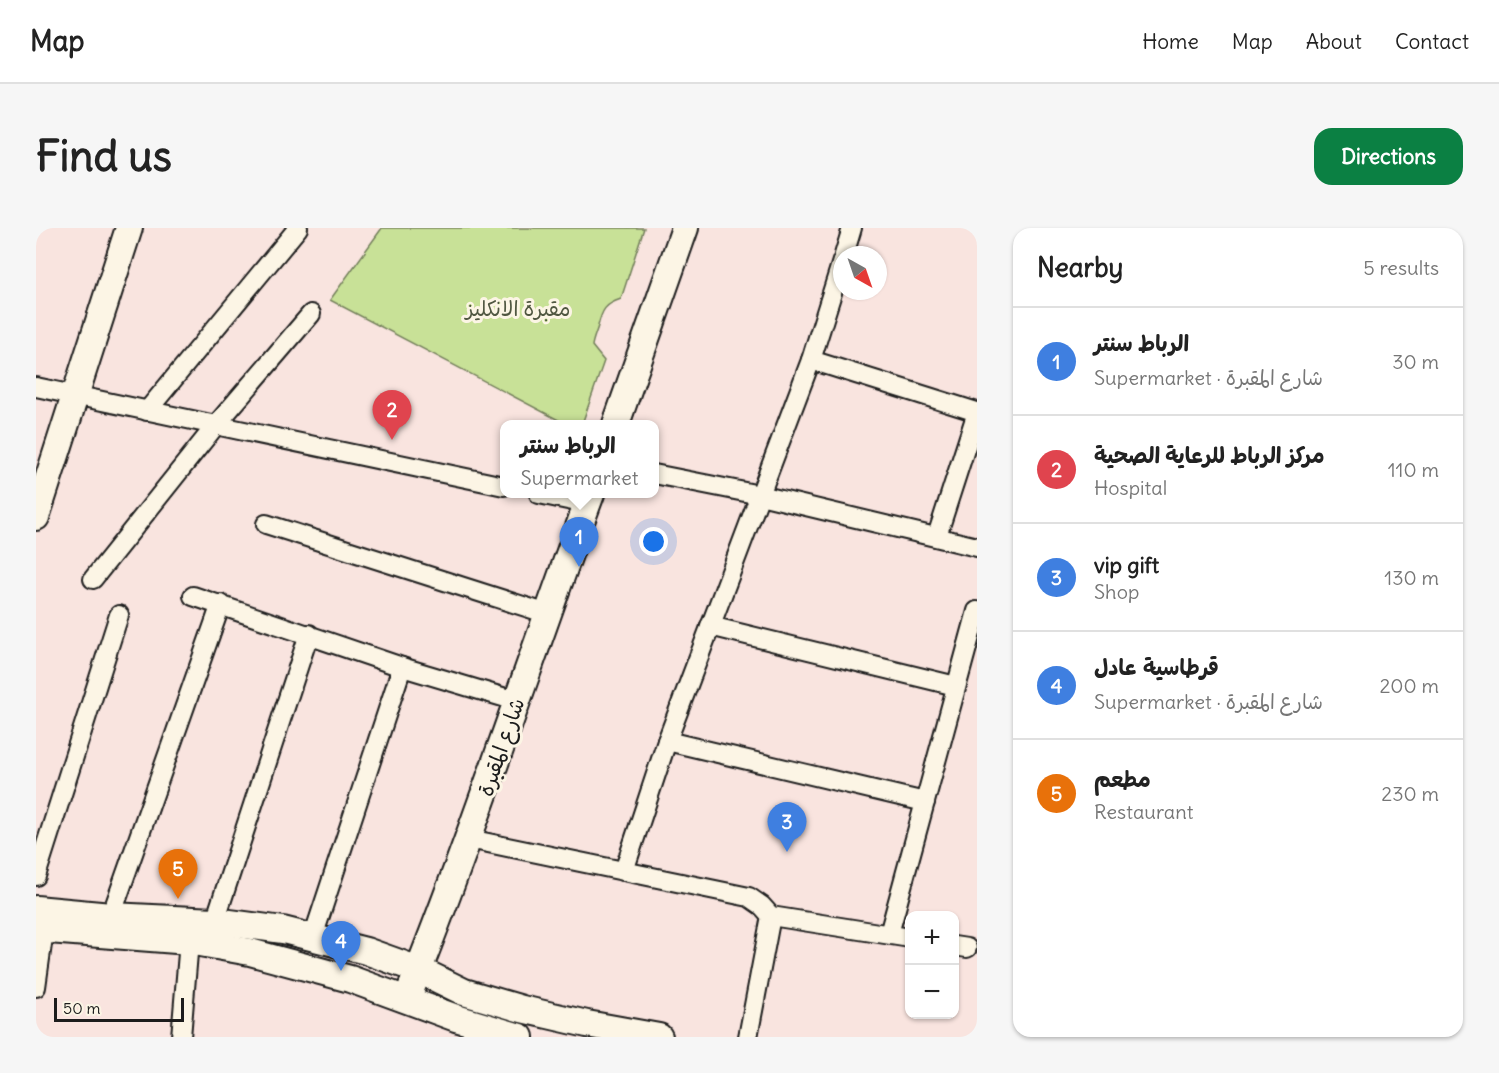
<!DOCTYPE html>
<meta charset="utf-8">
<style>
:root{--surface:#fff;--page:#f6f6f6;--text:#222;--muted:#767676;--line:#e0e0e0;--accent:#0b8043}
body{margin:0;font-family:Delius,"Playpen Sans Arabic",sans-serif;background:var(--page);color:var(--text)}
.controls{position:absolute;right:18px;bottom:18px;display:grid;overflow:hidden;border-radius:12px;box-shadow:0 2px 4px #0004}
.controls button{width:54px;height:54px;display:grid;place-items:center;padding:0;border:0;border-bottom:2px solid var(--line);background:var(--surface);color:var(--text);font:30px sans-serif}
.compass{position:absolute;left:797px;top:18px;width:54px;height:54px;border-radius:50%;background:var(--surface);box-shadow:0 2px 4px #0004;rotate:140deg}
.scale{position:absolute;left:18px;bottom:15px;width:130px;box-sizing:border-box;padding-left:6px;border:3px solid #1c1c1c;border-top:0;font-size:16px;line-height:21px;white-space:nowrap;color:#1c1c1c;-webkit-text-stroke:4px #fcf5e5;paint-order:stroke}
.you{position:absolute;left:618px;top:314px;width:21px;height:21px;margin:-15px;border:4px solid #fff;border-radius:50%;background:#1a73e8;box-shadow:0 0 0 9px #1a73e833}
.badge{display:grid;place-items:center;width:39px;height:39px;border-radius:50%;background:var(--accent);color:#fff;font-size:20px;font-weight:700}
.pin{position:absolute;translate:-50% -50px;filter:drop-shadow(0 2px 3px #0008)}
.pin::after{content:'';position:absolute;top:32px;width:21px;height:18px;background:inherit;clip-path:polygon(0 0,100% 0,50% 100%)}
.popup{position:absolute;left:464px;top:192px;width:159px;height:78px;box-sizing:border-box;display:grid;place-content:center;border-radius:12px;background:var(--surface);filter:drop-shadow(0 2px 4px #0005);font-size:20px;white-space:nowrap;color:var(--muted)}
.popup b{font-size:22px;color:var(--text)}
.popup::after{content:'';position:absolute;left:50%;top:100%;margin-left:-12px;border:12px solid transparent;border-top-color:var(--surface)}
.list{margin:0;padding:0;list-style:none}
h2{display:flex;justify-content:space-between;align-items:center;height:78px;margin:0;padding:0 24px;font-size:26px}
h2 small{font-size:20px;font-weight:400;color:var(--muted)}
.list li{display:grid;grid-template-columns:39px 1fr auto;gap:18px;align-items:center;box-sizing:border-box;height:108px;padding:0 24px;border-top:2px solid var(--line)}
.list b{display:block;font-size:22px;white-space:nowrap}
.list p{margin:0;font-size:20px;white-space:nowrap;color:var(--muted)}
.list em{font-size:20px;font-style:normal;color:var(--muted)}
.map{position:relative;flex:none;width:941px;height:809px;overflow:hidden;border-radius:18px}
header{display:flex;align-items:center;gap:36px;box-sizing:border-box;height:84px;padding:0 30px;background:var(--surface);border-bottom:2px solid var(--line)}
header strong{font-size:28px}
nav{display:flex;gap:33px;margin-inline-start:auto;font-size:21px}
.intro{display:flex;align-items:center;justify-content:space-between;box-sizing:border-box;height:144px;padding:0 36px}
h1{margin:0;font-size:42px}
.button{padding:15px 27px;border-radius:18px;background:var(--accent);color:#fff;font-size:21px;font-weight:700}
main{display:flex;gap:36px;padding:0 36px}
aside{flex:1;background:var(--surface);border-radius:18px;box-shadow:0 2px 4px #0004}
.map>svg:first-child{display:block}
.green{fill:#c8e197;stroke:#727e5a;stroke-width:1.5}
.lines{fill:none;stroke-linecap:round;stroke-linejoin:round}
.street-casing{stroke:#1c1c1c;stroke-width:22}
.secondary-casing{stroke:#1c1c1c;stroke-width:30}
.street{stroke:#fcf5e5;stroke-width:18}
.secondary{stroke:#fcf5e5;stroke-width:26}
.labels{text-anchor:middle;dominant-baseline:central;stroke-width:6;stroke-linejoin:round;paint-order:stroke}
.park-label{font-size:21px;fill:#505741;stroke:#fcf5e5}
.street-label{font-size:21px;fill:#1c1c1c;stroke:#fcf5e5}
</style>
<header>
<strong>Map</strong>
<nav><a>Home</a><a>Map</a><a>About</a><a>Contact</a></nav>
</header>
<div class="intro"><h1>Find us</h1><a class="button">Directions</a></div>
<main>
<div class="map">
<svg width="941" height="809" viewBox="0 0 941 809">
<rect width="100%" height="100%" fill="#f9e4df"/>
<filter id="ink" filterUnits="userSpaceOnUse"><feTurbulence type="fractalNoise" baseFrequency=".0167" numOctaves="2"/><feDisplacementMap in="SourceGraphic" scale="12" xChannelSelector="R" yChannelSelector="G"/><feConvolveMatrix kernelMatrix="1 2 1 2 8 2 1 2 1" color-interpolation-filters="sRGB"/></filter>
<g filter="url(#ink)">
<path class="green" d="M346,0H608L585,71C569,76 566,82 562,98C560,105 557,111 556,118L568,133L546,196H530L294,72Z"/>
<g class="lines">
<defs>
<g id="street">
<path d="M808,27L816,0"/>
<path d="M775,132L941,184"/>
<path d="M0,159L468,258"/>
<path d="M111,183L262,0"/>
<path d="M618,246L724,267L941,319"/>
<path d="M503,266L551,276"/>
<path d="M230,296L512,386"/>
<path d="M901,308L941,184"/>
<path d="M57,351L180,197L275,86"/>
<path d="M157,368L366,439L480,473"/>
<path d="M674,398L920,458"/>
<path d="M631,513L889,574"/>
<path d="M433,611L713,669L726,678L735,688L874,710"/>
<path d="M588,643L631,513L775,132L806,33"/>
<path d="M0,648L83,387"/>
<path d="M75,688L185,376"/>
<path d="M179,693L273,406"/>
<path d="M853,706L941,383"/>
<path d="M277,709L366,439"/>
<path d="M918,718L931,720"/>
<path d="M0,759L8,702"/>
<path d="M145,809L153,713"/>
<path d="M712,809L735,688"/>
</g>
<g id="secondary">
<path d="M580,196L649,0"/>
<path d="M0,289L93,0"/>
<path d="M0,681L75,688L179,693L247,702L330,723L383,742L428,764L486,781L551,796L623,809"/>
<path d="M0,701L153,713L214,724L314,751L420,790L484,809"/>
<path d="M371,771C438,604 493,434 555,266"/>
</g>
</defs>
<use href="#street" class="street-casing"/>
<use href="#secondary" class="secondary-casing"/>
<use href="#street" class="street"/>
<use href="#secondary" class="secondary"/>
</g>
</g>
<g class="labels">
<g class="park-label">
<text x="482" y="80">مقبرة الانكليز</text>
</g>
<g class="street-label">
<text transform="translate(465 519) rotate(-71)">شارع المقبرة</text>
</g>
</g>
</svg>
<div class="controls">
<button>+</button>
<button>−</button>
</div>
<svg class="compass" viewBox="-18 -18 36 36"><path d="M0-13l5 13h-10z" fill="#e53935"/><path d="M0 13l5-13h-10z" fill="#767676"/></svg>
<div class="scale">50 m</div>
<div class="you"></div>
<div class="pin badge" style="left:543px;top:339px;background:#3f7fe0">1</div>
<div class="popup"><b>الرباط سنتر</b>Supermarket</div>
<div class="pin badge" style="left:356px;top:212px;background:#e0444e">2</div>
<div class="pin badge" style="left:751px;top:624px;background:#3f7fe0">3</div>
<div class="pin badge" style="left:305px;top:743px;background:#3f7fe0">4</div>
<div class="pin badge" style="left:142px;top:671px;background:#e8710a">5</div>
</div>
<aside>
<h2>Nearby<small>5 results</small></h2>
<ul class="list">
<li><span class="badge" style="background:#3f7fe0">1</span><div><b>الرباط سنتر</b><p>Supermarket · شارع المقبرة</p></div><em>30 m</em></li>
<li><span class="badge" style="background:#e0444e">2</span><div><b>مركز الرباط للرعاية الصحية</b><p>Hospital</p></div><em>110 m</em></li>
<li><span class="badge" style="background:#3f7fe0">3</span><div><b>vip gift</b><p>Shop</p></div><em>130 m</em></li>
<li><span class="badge" style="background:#3f7fe0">4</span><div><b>قرطاسية عادل</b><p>Supermarket · شارع المقبرة</p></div><em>200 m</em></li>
<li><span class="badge" style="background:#e8710a">5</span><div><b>مطعم</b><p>Restaurant</p></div><em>230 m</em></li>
</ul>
</aside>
</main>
